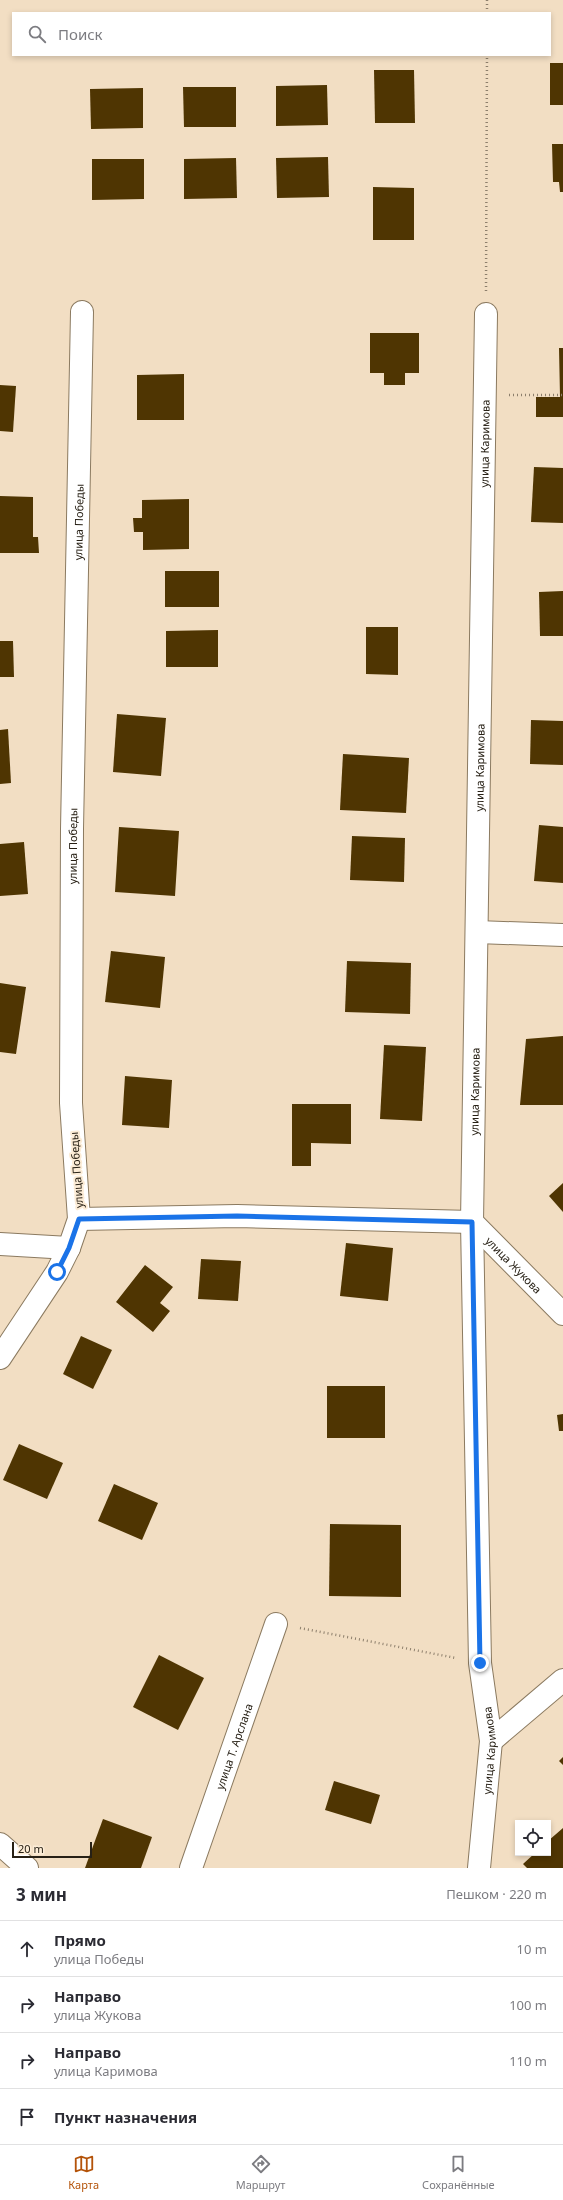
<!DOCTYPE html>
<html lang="ru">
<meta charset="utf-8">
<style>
:root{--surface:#fff;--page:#f7f7f7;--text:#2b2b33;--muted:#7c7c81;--line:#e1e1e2;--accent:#b45309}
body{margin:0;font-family:"Noto Sans",sans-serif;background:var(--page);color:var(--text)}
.controls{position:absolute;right:12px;bottom:12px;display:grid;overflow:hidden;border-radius:0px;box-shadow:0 2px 6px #0003}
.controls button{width:36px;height:36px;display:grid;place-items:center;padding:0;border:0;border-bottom:1px solid var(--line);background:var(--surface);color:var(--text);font:20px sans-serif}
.scale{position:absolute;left:12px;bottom:10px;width:80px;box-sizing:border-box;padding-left:4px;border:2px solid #272015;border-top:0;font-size:11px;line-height:14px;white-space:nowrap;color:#272015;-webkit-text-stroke:3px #fcecd6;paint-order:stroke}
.stop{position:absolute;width:12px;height:12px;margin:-9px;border:3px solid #1a73e8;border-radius:50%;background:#fff}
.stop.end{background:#1a73e8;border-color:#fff;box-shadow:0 1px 4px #0008}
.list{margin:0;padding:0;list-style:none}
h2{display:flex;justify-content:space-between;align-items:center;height:52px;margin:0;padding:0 16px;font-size:17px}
h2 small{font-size:13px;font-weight:400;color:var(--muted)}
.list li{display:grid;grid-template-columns:26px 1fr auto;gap:12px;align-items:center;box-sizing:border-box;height:56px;padding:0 16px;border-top:1px solid var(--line)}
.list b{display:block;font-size:15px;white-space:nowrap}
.list p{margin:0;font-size:13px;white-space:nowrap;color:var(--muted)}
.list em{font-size:13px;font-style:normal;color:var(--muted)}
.icon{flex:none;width:22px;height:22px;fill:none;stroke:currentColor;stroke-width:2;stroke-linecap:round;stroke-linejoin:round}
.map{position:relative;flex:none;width:563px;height:1868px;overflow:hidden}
.search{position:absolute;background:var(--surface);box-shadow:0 2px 6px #0003;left:12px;right:12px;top:12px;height:44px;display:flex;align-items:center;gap:10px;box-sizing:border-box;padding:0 14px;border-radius:0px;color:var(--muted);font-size:15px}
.sheet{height:276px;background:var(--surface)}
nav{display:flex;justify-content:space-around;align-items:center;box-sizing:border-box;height:56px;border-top:1px solid var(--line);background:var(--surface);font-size:11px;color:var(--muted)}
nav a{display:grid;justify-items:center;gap:2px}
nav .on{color:var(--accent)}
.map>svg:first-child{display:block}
.building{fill:#4f3502}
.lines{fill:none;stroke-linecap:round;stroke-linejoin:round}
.minor-casing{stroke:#8b7a60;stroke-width:24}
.path{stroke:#8d7f6c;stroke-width:2.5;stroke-dasharray:1 3;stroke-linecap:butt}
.minor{stroke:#fff;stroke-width:22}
.route{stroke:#1a73e8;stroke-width:5}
.labels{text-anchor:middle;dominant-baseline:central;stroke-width:4;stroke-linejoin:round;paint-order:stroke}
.street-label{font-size:11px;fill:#272015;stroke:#fcecd6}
</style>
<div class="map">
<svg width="563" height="1868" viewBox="0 0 563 1868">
<rect width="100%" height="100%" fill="#f2dec3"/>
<g class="building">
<rect x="550" y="63" width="13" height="42"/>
<path d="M374,70H414L415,123H375Z"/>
<path d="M327,85L328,125L276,126V86Z"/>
<path d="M183,87H236V127H184Z"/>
<path d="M143,88V128L91,129L90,89Z"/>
<path d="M552,144H563V192H560L559,182H553Z"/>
<path d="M328,157L329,197L277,198L276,158Z"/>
<path d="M236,158L237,198L184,199V159Z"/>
<path d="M92,159H144V199L92,200Z"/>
<path d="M373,187L414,188V240H373Z"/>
<path d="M370,333H419V373H405V385H384V373H370Z"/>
<path d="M559,348H563V417H536V397H560Z"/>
<path d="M184,374V420H137V375Z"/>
<path d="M0,385L16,386L13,432L0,431Z"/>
<path d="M534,467L563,468V523L531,522Z"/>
<path d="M0,496L33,497V537H38L39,553H0Z"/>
<path d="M189,499V549L143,550V532H134L133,518H142V500Z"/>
<rect x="165" y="571" width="54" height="36"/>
<path d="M563,591V636H540L539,592Z"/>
<path d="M366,627H398V675L366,674Z"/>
<path d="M218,630V667H166V631Z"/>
<path d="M0,641H13L14,677H0Z"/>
<path d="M117,714L166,718L161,776L113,772Z"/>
<path d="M531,720L563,721V765L530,764Z"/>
<path d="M8,729L11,783L0,784V730Z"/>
<path d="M343,754L409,758L406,813L340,810Z"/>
<path d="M539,825L563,827V883L534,881Z"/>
<path d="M119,827L179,831L175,896L115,892Z"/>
<path d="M352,836L405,838L404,882L350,880Z"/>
<path d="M24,842L28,894L0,896V844Z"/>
<path d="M111,951L165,957L160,1008L105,1002Z"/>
<path d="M347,961L411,963L410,1014L345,1012Z"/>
<path d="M0,983L26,987L16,1054L0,1052Z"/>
<path d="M563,1036V1105H520L526,1039Z"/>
<path d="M384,1045L426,1047L422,1121L380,1119Z"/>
<path d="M125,1076L172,1080L169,1128L122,1125Z"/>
<path d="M292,1104H351V1144L311,1143V1166H292Z"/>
<path d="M563,1183V1212L549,1196Z"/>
<path d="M346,1243L393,1248L388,1301L340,1296Z"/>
<path d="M201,1259L241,1261L238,1301L198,1299Z"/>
<path d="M145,1265L173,1287L160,1303L170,1311L153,1332L116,1302Z"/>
<path d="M81,1336L112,1350L93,1389L63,1374Z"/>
<rect x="327" y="1386" width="58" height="52"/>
<path d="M563,1414V1431H559L557,1415Z"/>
<path d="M19,1444L63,1463L47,1499L3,1480Z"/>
<path d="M114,1484L158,1503L142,1540L98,1521Z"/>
<path d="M330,1524L401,1525V1597L329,1596Z"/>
<path d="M159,1655L204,1678L178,1730L133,1707Z"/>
<path d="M563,1757V1765L559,1761Z"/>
<path d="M334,1781L380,1795L371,1824L325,1810Z"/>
<path d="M103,1819L152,1837L141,1868H85Z"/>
<path d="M563,1828V1868H527L523,1864L535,1853H548V1841Z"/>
</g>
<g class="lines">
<defs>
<g id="minor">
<path d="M477,932L563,935"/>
<path id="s1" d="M79,1219L237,1216L472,1222L563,1314"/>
<path d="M0,1244L69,1248"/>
<path id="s2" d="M0,1358L57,1272L69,1248L79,1219L71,1103L72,829L82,312"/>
<path d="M491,1741L563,1680"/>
<path d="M0,1844L27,1868"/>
<path id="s3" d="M191,1868L276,1624"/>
<path id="s4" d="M479,1868L491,1741L480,1663L472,1222L486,314"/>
</g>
</defs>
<use href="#minor" class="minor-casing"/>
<g class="path">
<path d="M487,13V0"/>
<path d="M486,291L487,55"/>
<path d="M509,395H563"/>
<path d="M300,1628L456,1658"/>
</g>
<use href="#minor" class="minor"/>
</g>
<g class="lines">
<path class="route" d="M57,1272L69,1248L79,1219L237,1216L472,1222L480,1663"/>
</g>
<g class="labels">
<g class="street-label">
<text stroke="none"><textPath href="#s4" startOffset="1426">улица Каримова</textPath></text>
<text stroke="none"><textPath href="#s2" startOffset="858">улица Победы</textPath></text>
<text stroke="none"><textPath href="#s4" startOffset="1102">улица Каримова</textPath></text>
<text stroke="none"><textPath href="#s2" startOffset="534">улица Победы</textPath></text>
<text stroke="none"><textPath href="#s4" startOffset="778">улица Каримова</textPath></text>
<text transform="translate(76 1170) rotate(-94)">улица Победы</text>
<text stroke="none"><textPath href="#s1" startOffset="453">улица Жукова</textPath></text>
<text stroke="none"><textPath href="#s3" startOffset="129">улица Т. Арслана</textPath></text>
<text stroke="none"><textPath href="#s4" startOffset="118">улица Каримова</textPath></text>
</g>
</g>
</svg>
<div class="controls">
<button><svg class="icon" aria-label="locate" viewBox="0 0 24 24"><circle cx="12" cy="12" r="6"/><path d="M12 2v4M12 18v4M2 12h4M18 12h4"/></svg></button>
</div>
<div class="scale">20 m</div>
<div class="stop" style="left:57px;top:1272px"></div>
<div class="stop end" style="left:480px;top:1663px"></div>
<div class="search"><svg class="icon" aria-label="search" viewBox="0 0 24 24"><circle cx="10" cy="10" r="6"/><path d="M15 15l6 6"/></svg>Поиск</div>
</div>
<section class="sheet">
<h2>3 мин<small>Пешком · 220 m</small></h2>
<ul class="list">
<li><svg class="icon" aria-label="ahead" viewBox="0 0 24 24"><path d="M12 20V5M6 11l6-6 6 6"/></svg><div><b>Прямо</b><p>улица Победы</p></div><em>10 m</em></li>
<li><svg class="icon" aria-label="right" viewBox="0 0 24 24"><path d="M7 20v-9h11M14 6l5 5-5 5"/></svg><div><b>Направо</b><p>улица Жукова</p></div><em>100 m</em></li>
<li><svg class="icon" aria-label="right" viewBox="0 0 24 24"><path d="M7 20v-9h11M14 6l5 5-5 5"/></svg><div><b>Направо</b><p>улица Каримова</p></div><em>110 m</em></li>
<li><svg class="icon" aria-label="arrive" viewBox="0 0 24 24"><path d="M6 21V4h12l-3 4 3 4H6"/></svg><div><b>Пункт назначения</b></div></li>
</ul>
</section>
<nav>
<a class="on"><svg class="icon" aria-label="map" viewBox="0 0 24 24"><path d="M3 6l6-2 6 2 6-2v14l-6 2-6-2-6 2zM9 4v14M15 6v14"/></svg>Карта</a>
<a><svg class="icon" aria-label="directions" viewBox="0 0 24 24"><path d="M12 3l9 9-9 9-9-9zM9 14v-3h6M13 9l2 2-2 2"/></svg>Маршрут</a>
<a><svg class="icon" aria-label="saved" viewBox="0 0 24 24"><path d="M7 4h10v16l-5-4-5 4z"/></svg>Сохранённые</a>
</nav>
